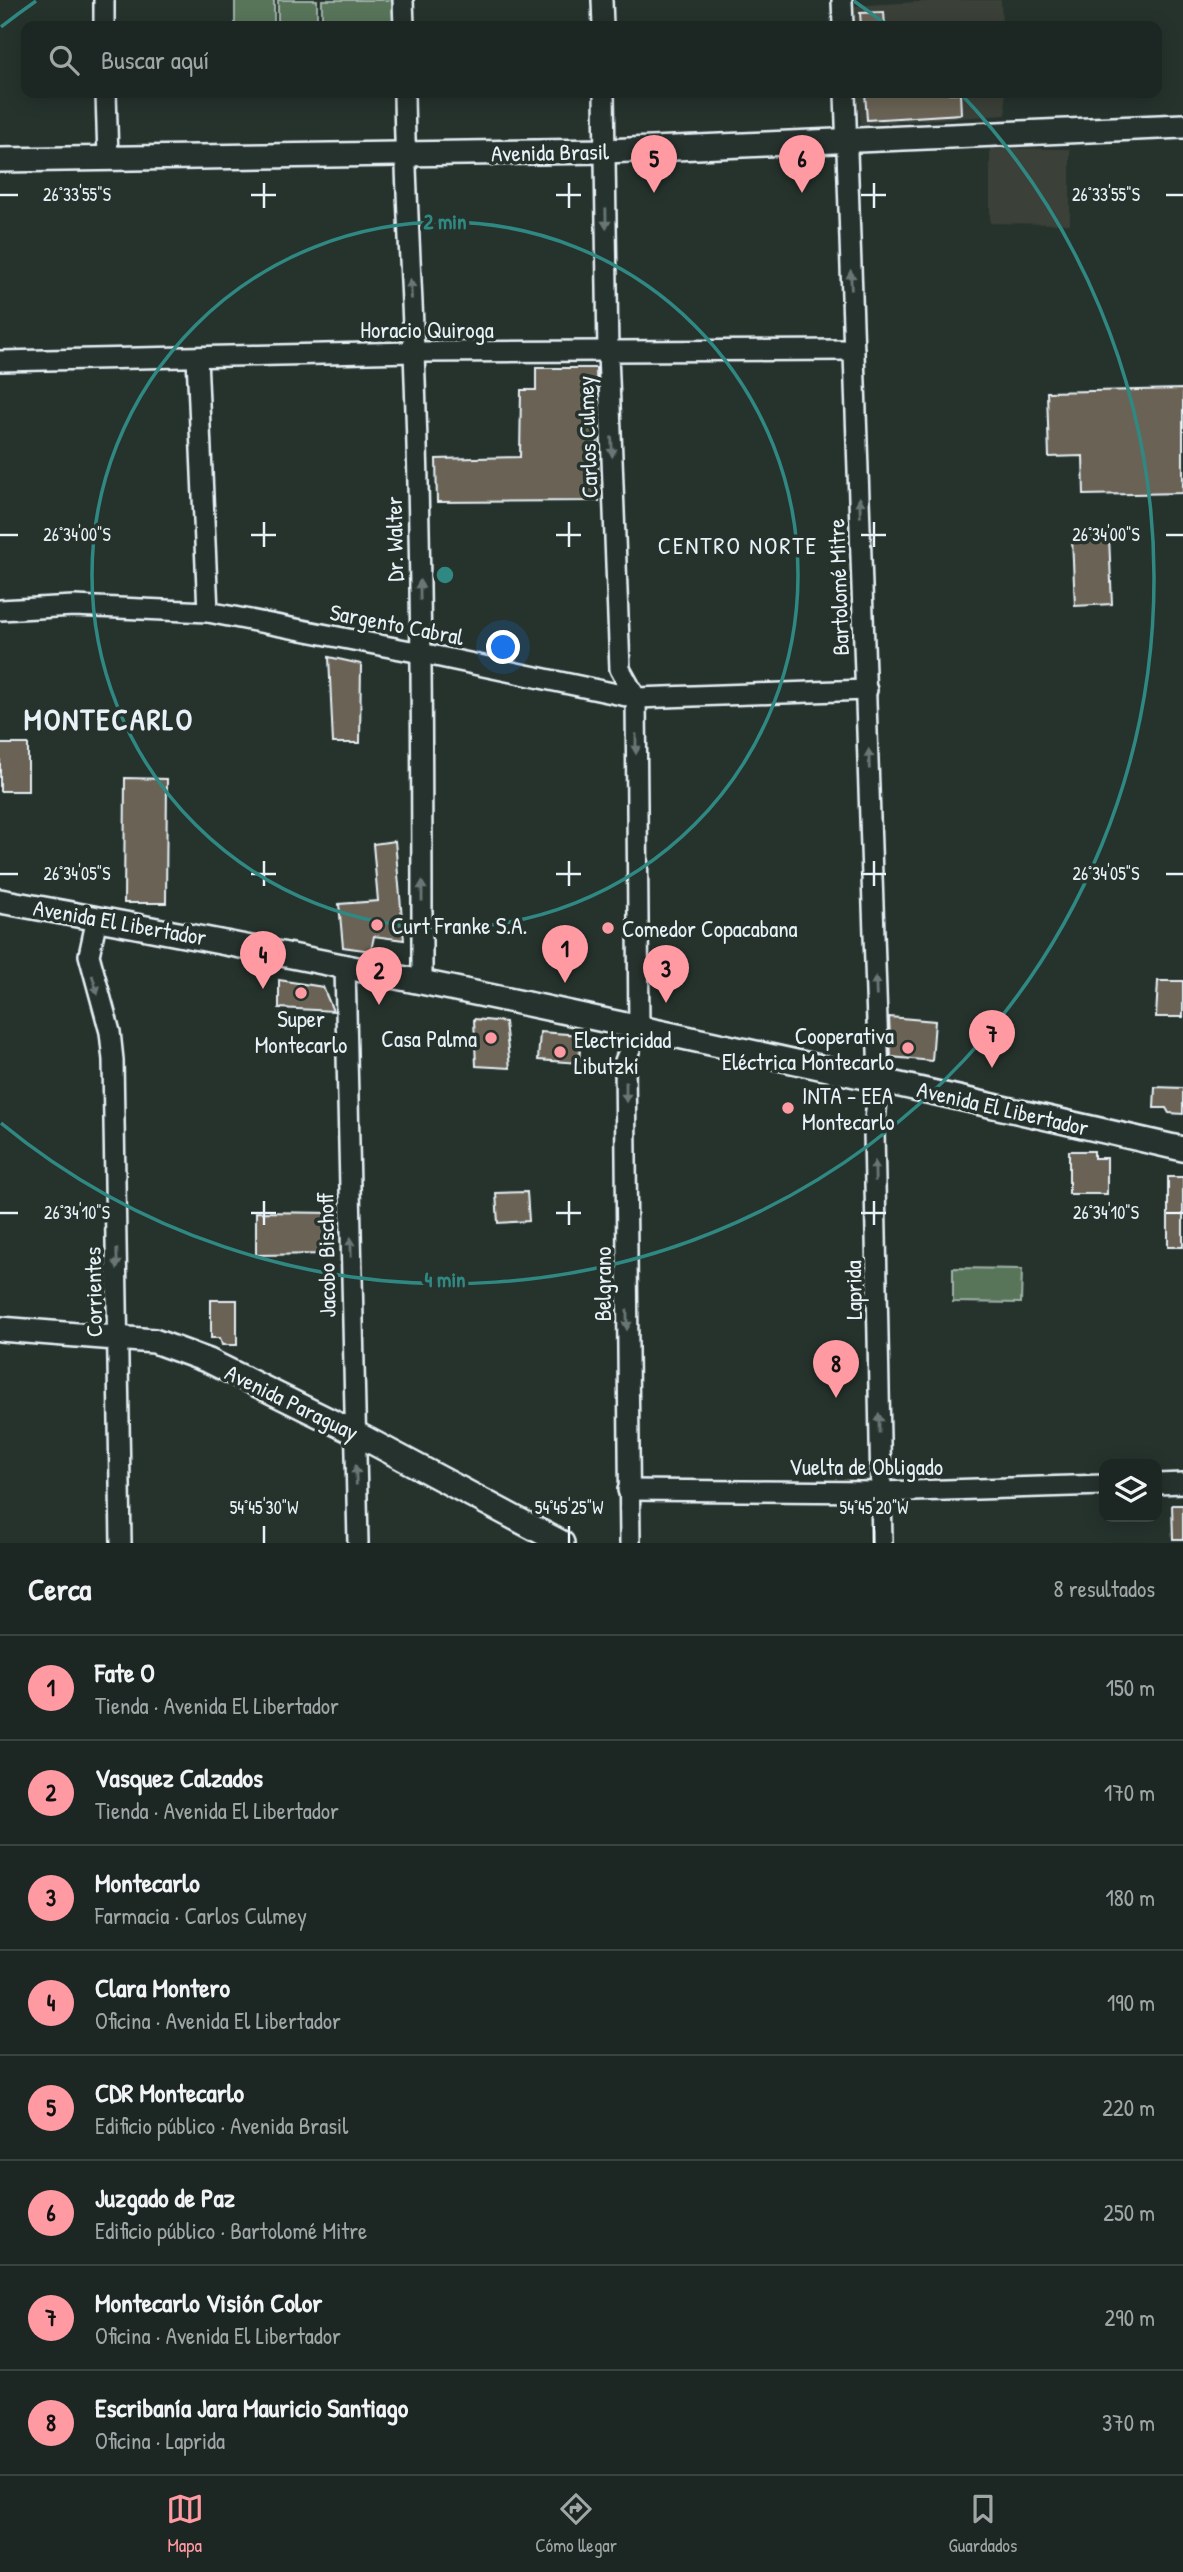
<!DOCTYPE html>
<html lang="es">
<meta charset="utf-8">
<style>
:root{--surface:#1c2622;--page:#29322f;--text:#f1f3f6;--muted:#a0a5a5;--line:#3a4340;--accent:#ff9aa2}
body{margin:0;font-family:"Patrick Hand",sans-serif;background:var(--page);color:var(--text)}
.controls{position:absolute;right:21px;bottom:21px;display:grid;overflow:hidden;border-radius:14px;box-shadow:0 4px 18px #0003}
.controls button{width:63px;height:63px;display:grid;place-items:center;padding:0;border:0;border-bottom:2px solid var(--line);background:var(--surface);color:var(--text);font:35px sans-serif}
.you{position:absolute;left:504px;top:648px;width:24px;height:24px;margin:-18px;border:5px solid #fff;border-radius:50%;background:#1a73e8;box-shadow:0 0 0 10px #1a73e833}
.badge{display:grid;place-items:center;width:46px;height:46px;border-radius:50%;background:var(--accent);color:#111;font-size:23px;font-weight:700}
.pin{position:absolute;translate:-50% -58px;filter:drop-shadow(0 2px 4px #0008)}
.pin::after{content:'';position:absolute;top:37px;width:24px;height:21px;background:inherit;clip-path:polygon(0 0,100% 0,50% 100%)}
.list{margin:0;padding:0;list-style:none}
h2{display:flex;justify-content:space-between;align-items:center;height:91px;margin:0;padding:0 28px;font-size:30px}
h2 small{font-size:23px;font-weight:400;color:var(--muted)}
.list li{display:grid;grid-template-columns:46px 1fr auto;gap:21px;align-items:center;box-sizing:border-box;height:105px;padding:0 28px;border-top:2px solid var(--line)}
.list b{display:block;font-size:26px;white-space:nowrap}
.list p{margin:0;font-size:23px;white-space:nowrap;color:var(--muted)}
.list em{font-size:23px;font-style:normal;color:var(--muted)}
.icon{flex:none;width:38px;height:38px;fill:none;stroke:currentColor;stroke-width:2;stroke-linecap:round;stroke-linejoin:round}
.map{position:relative;flex:none;width:1183px;height:1543px;overflow:hidden}
.search{position:absolute;background:var(--surface);box-shadow:0 4px 18px #0003;left:21px;right:21px;top:21px;height:77px;display:flex;align-items:center;gap:18px;box-sizing:border-box;padding:0 24px;border-radius:14px;color:var(--muted);font-size:26px}
.sheet{height:931px;background:var(--surface)}
nav{display:flex;justify-content:space-around;align-items:center;box-sizing:border-box;height:98px;border-top:2px solid var(--line);background:var(--surface);font-size:19px;color:var(--muted)}
nav a{display:grid;justify-items:center;gap:4px}
nav .on{color:var(--accent)}
.map>svg:first-child{display:block}
.built{fill:#3b4139}
.green{fill:#58745a;stroke:#a0b2a9;stroke-width:2}
.building{fill:#6b6354;stroke:#e8f1f8;stroke-width:2}
.lines{fill:none;stroke-linecap:round;stroke-linejoin:round}
.minor-casing{stroke:#e8f1f8;stroke-width:24}
.major-casing{stroke:#e8f1f8;stroke-width:28}
.minor{stroke:#26332d;stroke-width:19}
.major{stroke:#26332d;stroke-width:23}
.oneway{fill:#6a7674}
.ticks{fill:none;stroke:#e8f1f8;stroke-width:2.5}
.ring{fill:none;stroke:#308883;stroke-width:3.5}
.poi-dot{fill:#ff9aa2;stroke:#26332d;stroke-width:2.5}
.labels{text-anchor:middle;dominant-baseline:central;stroke-width:7;stroke-linejoin:round;paint-order:stroke}
.street-label{font-size:23px;fill:#e8f1f8;stroke:#26332d}
.poi-label{font-size:23px;fill:#e8f1f8;stroke:#26332d;text-anchor:start}
.neighbourhood-label{font-size:24px;letter-spacing:2px;fill:#e8f1f8;stroke:#26332d}
.district-label{font-size:30px;font-weight:bold;letter-spacing:2px;fill:#e8f1f8;stroke:#26332d}
.ticks-label{font-size:18px;text-anchor:middle;fill:#e8f1f8;stroke:#26332d;stroke-width:7;stroke-linejoin:round;paint-order:stroke}
.centre{fill:#308883;stroke:#26332d;stroke-width:3.5}
.ring-label{font-size:21px;text-anchor:middle;font-weight:bold;fill:#308883;stroke:#26332d;stroke-width:7;stroke-linejoin:round;paint-order:stroke}
</style>
<div class="map">
<svg width="1183" height="1543" viewBox="0 0 1183 1543">
<rect width="100%" height="100%" fill="#26332d"/>
<filter id="ink" filterUnits="userSpaceOnUse"><feTurbulence type="fractalNoise" baseFrequency=".0143" numOctaves="2"/><feDisplacementMap in="SourceGraphic" scale="14" xChannelSelector="R" yChannelSelector="G"/><feConvolveMatrix kernelMatrix="1 2 1 2 8 2 1 2 1" color-interpolation-filters="sRGB"/></filter>
<g filter="url(#ink)">
<g class="built">
<path d="M951,0H1001L1002,26H854L852,6Z"/>
<path d="M858,93H1005L1006,115L860,124Z"/>
<path d="M990,148L1070,149V224L990,223Z"/>
</g>
<g class="green">
<rect x="235" y="0" width="39" height="26"/>
<rect x="278" y="0" width="39" height="26"/>
<path d="M322,0H393V24L322,25Z"/>
<path d="M953,1268L1022,1269L1021,1303L953,1302Z"/>
</g>
<g class="building">
<path d="M884,12L885,26H861L860,13Z"/>
<path d="M865,93H960L961,114L867,120Z"/>
<path d="M536,368H596L599,501L437,502L436,459L520,457L521,390H536Z"/>
<path d="M1183,389V493L1084,495L1083,456L1049,457L1047,392Z"/>
<path d="M1109,537L1112,604L1075,606L1072,539Z"/>
<path d="M329,657L361,664L360,743H333Z"/>
<rect x="0" y="744" width="28" height="47"/>
<path d="M125,778L167,779L166,903H124Z"/>
<path d="M395,841L404,940L374,936L371,951L343,947L339,904L378,901L373,844Z"/>
<path d="M279,980L323,987L333,1011L279,1008Z"/>
<path d="M1158,981H1183V1017H1156Z"/>
<path d="M889,1017L935,1021L932,1061L891,1057Z"/>
<path d="M474,1019L505,1022L510,1068L476,1066Z"/>
<path d="M540,1032L581,1035L579,1063L538,1060Z"/>
<path d="M1155,1087L1183,1088V1114L1169,1113L1166,1108H1154Z"/>
<path d="M1069,1151H1094V1158H1107V1194H1069Z"/>
<rect x="1168" y="1177" width="15" height="70"/>
<path d="M527,1192L529,1221L498,1223L496,1193Z"/>
<path d="M256,1212L336,1213L333,1254L256,1255Z"/>
<path d="M211,1300H237V1345H222L220,1338H211Z"/>
<path d="M1172,1505H1183V1539H1173Z"/>
</g>
<g class="lines">
<defs>
<g id="minor">
<path d="M104,0V26"/>
<path d="M403,0L404,26"/>
<path d="M602,0L603,26"/>
<path d="M842,0L843,26"/>
<path d="M106,93L108,158"/>
<path d="M404,93C405,179 411,266 414,352C422,563 422,773 422,983"/>
<path d="M604,93L608,353L620,669L636,698L639,1027L625,1061L630,1543"/>
<path d="M845,93L879,1079L874,1131L882,1543"/>
<path d="M197,357L208,612"/>
<path d="M0,361L414,352L854,350"/>
<path d="M0,610L74,606L208,612L421,653L636,698L867,690"/>
<path d="M97,918L89,955L110,1032L113,1060L121,1543"/>
<path d="M345,966L358,1543"/>
<path d="M1157,1484L1183,1483"/>
<path d="M628,1490L881,1492L1104,1485"/>
</g>
<g id="major">
<path d="M0,160L606,151L1183,126"/>
<path d="M0,901C397,972 790,1059 1183,1149"/>
<path d="M0,1329L154,1341L209,1361L355,1433L562,1543"/>
</g>
</defs>
<use href="#minor" class="minor-casing"/>
<use href="#major" class="major-casing"/>
<use href="#minor" class="minor"/>
<use href="#major" class="major"/>
</g>
<defs><path id="oneway-solid" d="M-6-.8H1V-3.2L6.5 0L1 3.2V.8H-6Z" transform="scale(1.75)"/></defs>
<g class="oneway">
<use href="#oneway-solid" transform="translate(606 219) rotate(89)"/>
<use href="#oneway-solid" transform="translate(851 280) rotate(-92)"/>
<use href="#oneway-solid" transform="translate(411 289) rotate(-93)"/>
<use href="#oneway-solid" transform="translate(612 447) rotate(88)"/>
<use href="#oneway-solid" transform="translate(860 507) rotate(-92)"/>
<use href="#oneway-solid" transform="translate(420 590) rotate(-91)"/>
<use href="#oneway-solid" transform="translate(636 744) rotate(90)"/>
<use href="#oneway-solid" transform="translate(869 759) rotate(-92)"/>
<use href="#oneway-solid" transform="translate(422 891) rotate(-90)"/>
<use href="#oneway-solid" transform="translate(95 985) rotate(74)"/>
<use href="#oneway-solid" transform="translate(876 986) rotate(-92)"/>
<use href="#oneway-solid" transform="translate(626 1092) rotate(90)"/>
<use href="#oneway-solid" transform="translate(875 1171) rotate(-91)"/>
<use href="#oneway-solid" transform="translate(351 1247) rotate(-91)"/>
<use href="#oneway-solid" transform="translate(117 1259) rotate(89)"/>
<use href="#oneway-solid" transform="translate(627 1320) rotate(90)"/>
<use href="#oneway-solid" transform="translate(879 1423) rotate(-91)"/>
<use href="#oneway-solid" transform="translate(356 1475) rotate(-92)"/>
</g>
</g>
<path class="ticks" d="M264,183V208M569,183V208M874,183V208M0,195H18M251,195H276M556,195H581M861,195H886M1166,195H1183M264,522V547M569,522V547M874,522V547M0,535H18M251,535H276M556,535H581M861,535H886M1166,535H1183M264,861V886M569,861V886M874,861V886M0,874H18M251,874H276M556,874H581M861,874H886M1166,874H1183M264,1201V1225M569,1201V1225M874,1201V1225M0,1213H18M251,1213H276M556,1213H581M861,1213H886M1166,1213H1183M264,1526V1543M569,1526V1543M874,1526V1543"/>
<g class="ring">
<circle cx="445" cy="575" r="353"/>
<path d="M1 27A705 705 0 0 1 36 1M854 1A705 705 0 0 1 884 23M961 94A705 705 0 0 1 1 1123"/>
</g>
<g class="poi-dot">
<circle cx="377" cy="925" r="7"/>
<circle cx="608" cy="928" r="7"/>
<circle cx="301" cy="993" r="7"/>
<circle cx="491" cy="1038" r="7"/>
<circle cx="908" cy="1048" r="7"/>
<circle cx="560" cy="1052" r="7"/>
<circle cx="788" cy="1108" r="7"/>
</g>
<g class="labels">
<g class="street-label">
<text transform="translate(550 152) rotate(-1)">Avenida Brasil</text>
<text x="427" y="329">Horacio Quiroga</text>
<text transform="translate(587 437) rotate(-92)">Carlos Culmey</text>
<text transform="translate(394 539) rotate(-91)">Dr. Walter</text>
<text transform="translate(838 587) rotate(-92)">Bartolomé Mitre</text>
<text transform="translate(397 624) rotate(11)">Sargento Cabral</text>
<text transform="translate(120 922) rotate(10)">Avenida El Libertador</text>
<text transform="translate(1003 1108) rotate(13)">Avenida El Libertador</text>
<text transform="translate(326 1255) rotate(-91)">Jacobo Bischoff</text>
<text transform="translate(602 1284) rotate(-90)">Belgrano</text>
<text transform="translate(853 1290) rotate(-91)">Laprida</text>
<text transform="translate(93 1292) rotate(-91)">Corrientes</text>
<text transform="translate(292 1402) rotate(26)">Avenida Paraguay</text>
<text x="866" y="1466">Vuelta de Obligado</text>
</g>
<g class="poi-label">
<text x="391" y="925">Curt Franke S.A.</text>
<text x="622" y="928">Comedor Copacabana</text>
<text x="301" y="1018" text-anchor="middle">Super<tspan x="301" dy="26">Montecarlo</tspan></text>
<text x="894" y="1035" text-anchor="end">Cooperativa<tspan x="894" dy="26">Eléctrica Montecarlo</tspan></text>
<text x="477" y="1038" text-anchor="end">Casa Palma</text>
<text x="574" y="1039">Electricidad<tspan x="574" dy="26">Libutzki</tspan></text>
<text x="802" y="1095">INTA - EEA<tspan x="802" dy="26">Montecarlo</tspan></text>
</g>
<g class="neighbourhood-label">
<text x="738" y="545">CENTRO NORTE</text>
</g>
<g class="district-label">
<text x="109" y="719">MONTECARLO</text>
</g>
</g>
<g class="ticks-label">
<text x="77" y="201">26°33'55"S</text>
<text x="1106" y="201">26°33'55"S</text>
<text x="77" y="541">26°34'00"S</text>
<text x="1106" y="541">26°34'00"S</text>
<text x="77" y="880">26°34'05"S</text>
<text x="1106" y="880">26°34'05"S</text>
<text x="77" y="1219">26°34'10"S</text>
<text x="1106" y="1219">26°34'10"S</text>
<text x="264" y="1514">54°45'30"W</text>
<text x="569" y="1514">54°45'25"W</text>
<text x="874" y="1514">54°45'20"W</text>
</g>
<circle cx="445" cy="575" r="10" class="centre"/>
<g class="ring-label">
<text x="445" y="229">2 min</text>
<text x="445" y="1287">4 min</text>
</g>
</svg>
<div class="controls">
<button><svg class="icon" aria-label="layers" viewBox="0 0 24 24"><path d="M12 4l9 5-9 5-9-5zM3 14l9 5 9-5"/></svg></button>
</div>
<div class="you"></div>
<div class="pin badge" style="left:565px;top:983px">1</div>
<div class="pin badge" style="left:379px;top:1005px">2</div>
<div class="pin badge" style="left:666px;top:1003px">3</div>
<div class="pin badge" style="left:263px;top:989px">4</div>
<div class="pin badge" style="left:654px;top:193px">5</div>
<div class="pin badge" style="left:802px;top:193px">6</div>
<div class="pin badge" style="left:992px;top:1068px">7</div>
<div class="pin badge" style="left:836px;top:1398px">8</div>
<div class="search"><svg class="icon" aria-label="search" viewBox="0 0 24 24"><circle cx="10" cy="10" r="6"/><path d="M15 15l6 6"/></svg>Buscar aquí</div>
</div>
<section class="sheet">
<h2>Cerca<small>8 resultados</small></h2>
<ul class="list">
<li><span class="badge">1</span><div><b>Fate O</b><p>Tienda · Avenida El Libertador</p></div><em>150 m</em></li>
<li><span class="badge">2</span><div><b>Vasquez Calzados</b><p>Tienda · Avenida El Libertador</p></div><em>170 m</em></li>
<li><span class="badge">3</span><div><b>Montecarlo</b><p>Farmacia · Carlos Culmey</p></div><em>180 m</em></li>
<li><span class="badge">4</span><div><b>Clara Montero</b><p>Oficina · Avenida El Libertador</p></div><em>190 m</em></li>
<li><span class="badge">5</span><div><b>CDR Montecarlo</b><p>Edificio público · Avenida Brasil</p></div><em>220 m</em></li>
<li><span class="badge">6</span><div><b>Juzgado de Paz</b><p>Edificio público · Bartolomé Mitre</p></div><em>250 m</em></li>
<li><span class="badge">7</span><div><b>Montecarlo Visión Color</b><p>Oficina · Avenida El Libertador</p></div><em>290 m</em></li>
<li><span class="badge">8</span><div><b>Escribanía Jara Mauricio Santiago</b><p>Oficina · Laprida</p></div><em>370 m</em></li>
</ul>
</section>
<nav>
<a class="on"><svg class="icon" aria-label="map" viewBox="0 0 24 24"><path d="M3 6l6-2 6 2 6-2v14l-6 2-6-2-6 2zM9 4v14M15 6v14"/></svg>Mapa</a>
<a><svg class="icon" aria-label="directions" viewBox="0 0 24 24"><path d="M12 3l9 9-9 9-9-9zM9 14v-3h6M13 9l2 2-2 2"/></svg>Cómo llegar</a>
<a><svg class="icon" aria-label="saved" viewBox="0 0 24 24"><path d="M7 4h10v16l-5-4-5 4z"/></svg>Guardados</a>
</nav>
